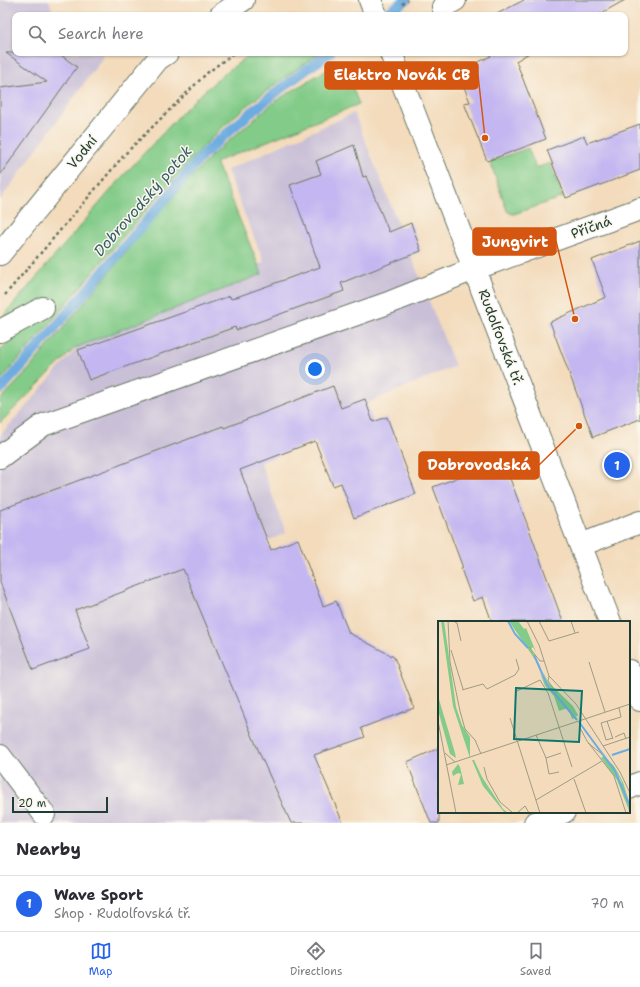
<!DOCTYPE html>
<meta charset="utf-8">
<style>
:root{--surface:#fff;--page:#f7f7f7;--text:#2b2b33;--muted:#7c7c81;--line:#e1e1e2;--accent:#2563eb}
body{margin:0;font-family:"Shantell Sans",sans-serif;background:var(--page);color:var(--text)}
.scale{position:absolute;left:12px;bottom:10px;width:96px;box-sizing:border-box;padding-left:4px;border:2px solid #1f3d34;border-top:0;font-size:11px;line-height:14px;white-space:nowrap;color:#1f3d34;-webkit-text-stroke:3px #fbf7ec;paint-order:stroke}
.you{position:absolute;left:315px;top:369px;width:14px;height:14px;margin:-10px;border:3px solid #fff;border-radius:50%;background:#1a73e8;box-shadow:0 0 0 6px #1a73e833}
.badge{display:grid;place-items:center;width:26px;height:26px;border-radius:50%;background:var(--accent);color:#fff;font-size:13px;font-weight:700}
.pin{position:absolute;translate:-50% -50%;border:2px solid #fff;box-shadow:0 1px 4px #0006}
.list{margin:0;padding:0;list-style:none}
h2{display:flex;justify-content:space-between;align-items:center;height:52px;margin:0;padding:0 16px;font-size:17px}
h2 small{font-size:13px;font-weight:400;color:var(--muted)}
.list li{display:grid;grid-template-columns:26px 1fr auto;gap:12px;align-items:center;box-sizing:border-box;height:56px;padding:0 16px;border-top:1px solid var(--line)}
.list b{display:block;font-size:15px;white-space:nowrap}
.list p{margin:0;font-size:13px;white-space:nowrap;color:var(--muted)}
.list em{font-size:13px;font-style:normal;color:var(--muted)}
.icon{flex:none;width:22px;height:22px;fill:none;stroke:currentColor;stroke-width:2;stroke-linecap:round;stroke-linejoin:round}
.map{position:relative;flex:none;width:640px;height:823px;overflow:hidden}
.search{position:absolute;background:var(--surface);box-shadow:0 1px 3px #0004;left:12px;right:12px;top:12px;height:44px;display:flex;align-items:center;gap:10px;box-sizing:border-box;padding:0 14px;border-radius:8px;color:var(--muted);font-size:15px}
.sheet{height:108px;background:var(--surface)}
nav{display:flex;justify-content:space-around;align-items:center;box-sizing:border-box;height:56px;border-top:1px solid var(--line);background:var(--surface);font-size:11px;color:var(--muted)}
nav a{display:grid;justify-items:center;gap:2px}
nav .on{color:var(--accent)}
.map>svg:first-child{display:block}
.industrial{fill:#c9bfd7}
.green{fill:#82cb88;stroke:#50845e}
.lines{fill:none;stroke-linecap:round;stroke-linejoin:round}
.stream{stroke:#6dace0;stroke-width:10}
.building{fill:#c4b7f1}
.minor-casing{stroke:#697464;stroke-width:24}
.major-casing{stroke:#697464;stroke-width:24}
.path{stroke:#697464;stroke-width:2.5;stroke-dasharray:3 3;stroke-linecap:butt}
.minor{stroke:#fff;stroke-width:22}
.major{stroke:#fff;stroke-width:22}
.labels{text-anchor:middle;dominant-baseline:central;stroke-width:3;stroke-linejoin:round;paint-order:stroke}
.street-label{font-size:14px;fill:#1f3d34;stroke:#fbf7ec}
.water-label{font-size:15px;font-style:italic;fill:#365e68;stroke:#fbf7ec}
.inset-river{fill:none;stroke:#6dace0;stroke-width:2}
.inset-road{fill:none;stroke:#9e9c86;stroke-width:1}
.view{fill:#0f766e;fill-opacity:0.15;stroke:#0f766e;stroke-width:2}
.inset-edge{fill:none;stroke:#1f3d34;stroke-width:2}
.leader{fill:none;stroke:#d45610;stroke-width:1.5}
.callout-dot{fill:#d45610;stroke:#fbf7ec;stroke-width:1.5}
.callout{fill:#d45610;stroke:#d45610;stroke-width:1.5}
.callout-label{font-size:15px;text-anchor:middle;font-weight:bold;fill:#fff}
</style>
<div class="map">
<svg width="640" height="823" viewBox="0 0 640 823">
<rect width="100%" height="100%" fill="#fbf7ec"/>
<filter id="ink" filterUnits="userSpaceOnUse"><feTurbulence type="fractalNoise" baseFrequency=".025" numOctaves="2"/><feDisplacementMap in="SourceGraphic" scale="8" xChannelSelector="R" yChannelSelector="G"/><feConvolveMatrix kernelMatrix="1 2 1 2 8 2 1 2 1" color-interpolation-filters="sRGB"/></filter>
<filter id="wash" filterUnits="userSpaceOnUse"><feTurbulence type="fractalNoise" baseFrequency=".012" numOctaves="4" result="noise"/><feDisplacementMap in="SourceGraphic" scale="16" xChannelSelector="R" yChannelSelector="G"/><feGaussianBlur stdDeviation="0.9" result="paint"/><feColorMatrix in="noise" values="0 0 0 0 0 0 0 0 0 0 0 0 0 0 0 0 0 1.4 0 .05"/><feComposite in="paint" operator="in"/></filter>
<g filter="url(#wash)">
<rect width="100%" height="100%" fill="#f3dbbc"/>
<g class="industrial">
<path d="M0,0H49L52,9L59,15H15V53H100L103,57L0,200Z"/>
<path d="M354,113L455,366L256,450L286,533L220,561L343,823H0V436L87,336L264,262L227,170Z"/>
</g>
<g class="green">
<path d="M252,53H320C292,73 262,93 235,116C206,141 182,171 156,199C103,259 53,321 0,381V351L11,339L0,331V320L122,177L189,105L221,76Z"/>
<path d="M342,62L359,104L216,162L262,274L75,348L0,423V400L24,375L162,209L212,155L274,102L316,76Z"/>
<path d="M528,148L536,168L550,163L563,197L514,214L510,213L507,211L491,164L492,161Z"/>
</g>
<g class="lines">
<g class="stream">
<path d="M384,15L406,0"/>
<path d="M0,390L21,367L203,155C242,118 285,84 330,53"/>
</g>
</g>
<g id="blocks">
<g class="building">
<path d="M524,0H625L598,15H495Z"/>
<path d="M6,53H58L77,67L0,175V88L47,82Z"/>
<path d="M489,53H529L516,61L546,139L487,161L464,103L470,102L458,72L491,56Z"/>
<path d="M640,124V170L566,198L547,150L584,136L587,143Z"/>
<path d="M354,145L363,177L366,176L389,232L411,223L421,251L341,283L344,291L236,330L235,327L89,380L78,350L230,296L231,299L320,267L290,185L321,174L316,161Z"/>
<path d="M640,241V419L593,437L550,322L606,297L592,260Z"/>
<path d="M333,386L341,408L365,399L373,422L387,417L416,494L354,518L341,483L333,486L315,441L240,470L271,550L298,539L323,606L336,601L349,633L394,657L414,708L361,728L365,737L314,755L343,823H291L262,759L183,569L75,610L90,649L33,670L0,582V510L223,426L224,428Z"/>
<path d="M503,460L529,529L563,622H492L483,597L473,601L461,569L463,568L433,487Z"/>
<path d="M439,748V823H431L407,762Z"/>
</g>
</g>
</g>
<g filter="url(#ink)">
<use href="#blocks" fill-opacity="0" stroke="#697464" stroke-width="1"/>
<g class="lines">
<defs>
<g id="minor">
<path d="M443,7L455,0"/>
<path d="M0,331L43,308"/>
<path d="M0,457L43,425L391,302L474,269L640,209"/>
<path d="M581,545L640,522"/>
<path d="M0,756L44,814"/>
<path d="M629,788L640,783"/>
<path d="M535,823L564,812"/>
</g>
<g id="major">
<path d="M370,0L376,15"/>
<path d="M221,15L243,0"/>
<path d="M391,53L610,622"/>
<path d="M0,254L158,59L167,53"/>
<path d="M629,671L640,700"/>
</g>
</defs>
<use href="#minor" class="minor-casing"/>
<use href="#major" class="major-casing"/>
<g class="path">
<path d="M402,4L408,0"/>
<path d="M5,295L126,153L207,73L234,53"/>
</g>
<use href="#minor" class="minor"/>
<use href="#major" class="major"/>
</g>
</g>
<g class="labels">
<g class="street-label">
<text transform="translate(82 152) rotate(-51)">Vodní</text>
<text transform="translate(591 227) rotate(-20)">Příčná</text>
<text transform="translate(501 337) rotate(69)">Rudolfovská tř.</text>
</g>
<g class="water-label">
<text transform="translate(143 201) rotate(-49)">Dobrovodský potok</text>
</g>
</g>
<g transform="translate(438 621)">
<rect width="192" height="192" fill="#f3dbbc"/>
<path d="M3,0H6L18,86L24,104L32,116V137L15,85ZM71,0H80L86,8L88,7L98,31L95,26L93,28L104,49ZM105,51L110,61L135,85L140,94L138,96L109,64ZM102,52L109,65L130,86L137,97L134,98L130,87L121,90L116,75L107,65ZM0,75L17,132L18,137L12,133L0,89ZM166,135L176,145L185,161L192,184L183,159L170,139L185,164L192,187V192L179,159L163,137ZM34,139H36L44,156L65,188L70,192H67L45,165ZM20,143L22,146L26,163L20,164L23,153L20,152L15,155L14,151Z" fill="#82cb88"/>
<path class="inset-river" d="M70,0L77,13L90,27M96,34L109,64L139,99M141,101L177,150L192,185M174,134L192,128"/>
<path class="inset-road" d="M10,0L12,41L22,90L27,108L37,119L43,133M15,0L19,2L23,20M89,0L101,24L111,55L138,83L182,151L192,172M101,0L111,20L141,11M133,0L137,12M91,26L102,40H106M13,29L25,68M151,41L167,91M111,55L110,60L119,72M24,69L45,63L49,68L77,54L81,48L78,38M79,70L102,59L110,72L134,146M72,97L102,192M0,100L18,192M169,100L175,118M141,105L149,120L176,155L188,192M98,114L108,137L123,132M177,116L186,112L188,118M175,117L168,119L163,102L183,96L181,87M150,122L164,133M165,125L192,116M7,132L17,141M108,137L111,153L121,151M8,144L192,83M46,146L49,158L62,181L75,192M136,158L148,192M98,179L164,140M79,192L87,185L91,192"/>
<path class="view" d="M78,67L144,70L141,121L76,118Z"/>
<rect width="192" height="192" class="inset-edge"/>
</g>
<path class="leader" d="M485 138L478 75M575 319L556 241M579 426L539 465"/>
<g class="callout-dot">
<circle cx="485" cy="138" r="4"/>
<circle cx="575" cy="319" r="4"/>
<circle cx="579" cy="426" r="4"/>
</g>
<g class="callout">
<rect x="325" y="62" width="153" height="27" rx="4"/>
<rect x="473" y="228" width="83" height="27" rx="4"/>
<rect x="419" y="452" width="120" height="27" rx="4"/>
</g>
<g class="callout-label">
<text x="402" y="80">Elektro Novák CB</text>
<text x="515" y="247">Jungvirt</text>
<text x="479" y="470">Dobrovodská</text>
</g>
</svg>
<div class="scale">20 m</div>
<div class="you"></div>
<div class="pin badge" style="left:617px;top:465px">1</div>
<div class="search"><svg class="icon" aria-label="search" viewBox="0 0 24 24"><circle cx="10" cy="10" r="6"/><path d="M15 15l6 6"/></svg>Search here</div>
</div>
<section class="sheet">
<h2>Nearby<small></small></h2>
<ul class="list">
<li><span class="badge">1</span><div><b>Wave Sport</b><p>Shop · Rudolfovská tř.</p></div><em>70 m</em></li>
</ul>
</section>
<nav>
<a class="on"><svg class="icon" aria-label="map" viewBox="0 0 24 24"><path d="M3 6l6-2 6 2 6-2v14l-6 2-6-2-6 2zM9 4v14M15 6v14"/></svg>Map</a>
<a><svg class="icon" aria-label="directions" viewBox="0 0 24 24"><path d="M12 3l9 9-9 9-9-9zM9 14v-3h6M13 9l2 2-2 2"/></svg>Directions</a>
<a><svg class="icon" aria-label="saved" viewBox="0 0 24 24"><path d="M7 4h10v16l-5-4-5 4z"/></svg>Saved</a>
</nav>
